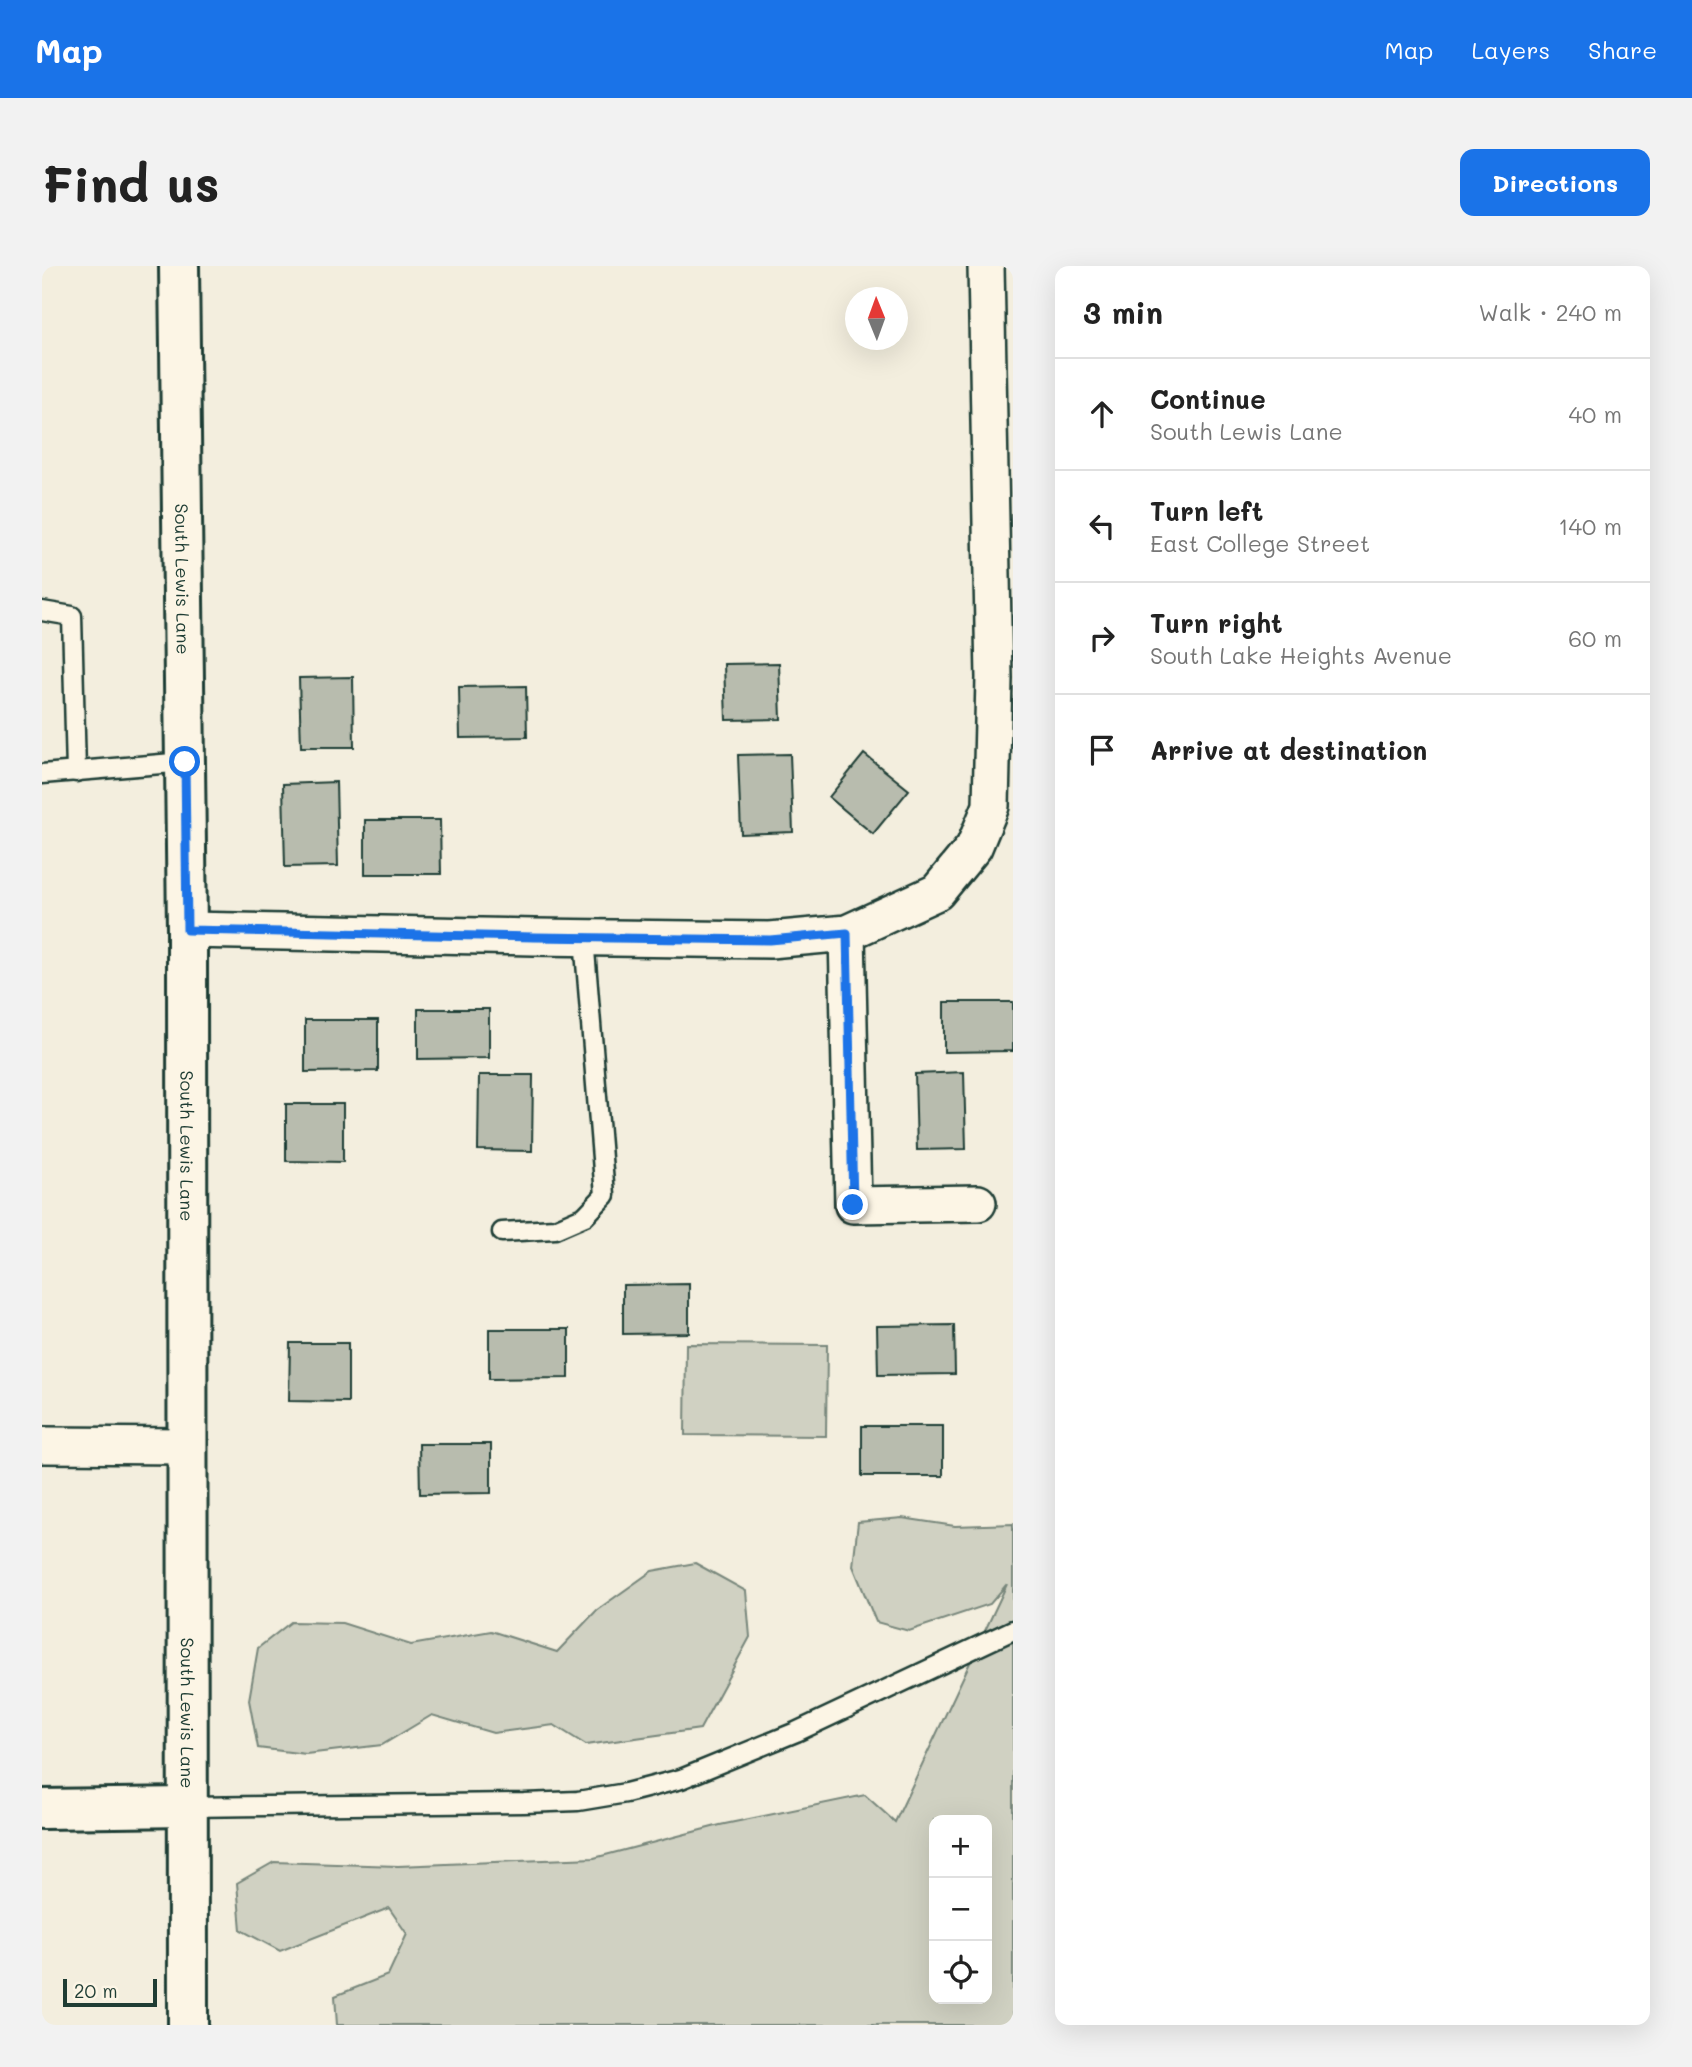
<!DOCTYPE html>
<meta charset="utf-8">
<style>
:root{--surface:#fff;--page:#f2f2f2;--text:#222;--muted:#767676;--line:#e0e0e0;--accent:#1a73e8}
body{margin:0;font-family:Mali,sans-serif;background:var(--page);color:var(--text)}
.controls{position:absolute;right:21px;bottom:21px;display:grid;overflow:hidden;border-radius:14px;box-shadow:0 7px 28px #0002}
.controls button{width:63px;height:63px;display:grid;place-items:center;padding:0;border:0;border-bottom:2px solid var(--line);background:var(--surface);color:var(--text);font:35px sans-serif}
.compass{position:absolute;left:803px;top:21px;width:63px;height:63px;border-radius:50%;background:var(--surface);box-shadow:0 7px 28px #0002;rotate:359deg}
.scale{position:absolute;left:21px;bottom:18px;width:94px;box-sizing:border-box;padding-left:7px;border:4px solid #1f3d34;border-top:0;font-size:19px;line-height:24px;white-space:nowrap;color:#1f3d34;-webkit-text-stroke:5px #fcf5e5;paint-order:stroke}
.stop{position:absolute;width:21px;height:21px;margin:-16px;border:5px solid #1a73e8;border-radius:50%;background:#fff}
.stop.end{background:#1a73e8;border-color:#fff;box-shadow:0 2px 7px #0008}
.list{margin:0;padding:0;list-style:none}
h2{display:flex;justify-content:space-between;align-items:center;height:91px;margin:0;padding:0 28px;font-size:30px}
h2 small{font-size:23px;font-weight:400;color:var(--muted)}
.list li{display:grid;grid-template-columns:46px 1fr auto;gap:21px;align-items:center;box-sizing:border-box;height:112px;padding:0 28px;border-top:2px solid var(--line)}
.list b{display:block;font-size:26px;white-space:nowrap}
.list p{margin:0;font-size:23px;white-space:nowrap;color:var(--muted)}
.list em{font-size:23px;font-style:normal;color:var(--muted)}
.icon{flex:none;width:38px;height:38px;fill:none;stroke:currentColor;stroke-width:2;stroke-linecap:round;stroke-linejoin:round}
.map{position:relative;flex:none;width:971px;height:1759px;overflow:hidden;border-radius:14px}
header{display:flex;align-items:center;gap:42px;box-sizing:border-box;height:98px;padding:0 35px;background:var(--accent);color:#fff}
header strong{font-size:33px}
nav{display:flex;gap:38px;margin-inline-start:auto;font-size:24px}
.intro{display:flex;align-items:center;justify-content:space-between;box-sizing:border-box;height:168px;padding:0 42px}
h1{margin:0;font-size:49px}
.button{padding:18px 32px;border-radius:14px;background:var(--accent);color:#fff;font-size:24px;font-weight:700}
main{display:flex;gap:42px;padding:0 42px}
aside{flex:1;background:var(--surface);border-radius:14px;box-shadow:0 7px 28px #0002}
.map>svg:first-child{display:block}
.green{fill:#d0d1c2;stroke:#78877b;stroke-width:2;fill-rule:evenodd}
.building{fill:#b8bcae;stroke:#1f3d34;stroke-width:2}
.lines{fill:none;stroke-linecap:round;stroke-linejoin:round}
.lane-casing{stroke:#1f3d34;stroke-width:23}
.street-casing{stroke:#1f3d34;stroke-width:40}
.secondary-casing{stroke:#1f3d34;stroke-width:44}
.lane{stroke:#fcf5e5;stroke-width:18}
.street{stroke:#fcf5e5;stroke-width:35}
.secondary{stroke:#fcf5e5;stroke-width:38}
.route{stroke:#1a73e8;stroke-width:9}
.labels{text-anchor:middle;dominant-baseline:central;stroke-width:5;stroke-linejoin:round;paint-order:stroke}
.street-label{font-size:18px;fill:#1f3d34;stroke:#fcf5e5}
</style>
<header>
<strong>Map</strong>
<nav><a>Map</a><a>Layers</a><a>Share</a></nav>
</header>
<div class="intro"><h1>Find us</h1><a class="button">Directions</a></div>
<main>
<div class="map">
<svg width="971" height="1759" viewBox="0 0 971 1759">
<rect width="100%" height="100%" fill="#f3eede"/>
<filter id="ink" filterUnits="userSpaceOnUse"><feTurbulence type="fractalNoise" baseFrequency=".0143" numOctaves="2"/><feDisplacementMap in="SourceGraphic" scale="14" xChannelSelector="R" yChannelSelector="G"/><feConvolveMatrix kernelMatrix="1 2 1 2 8 2 1 2 1" color-interpolation-filters="sRGB"/></filter>
<g filter="url(#ink)">
<g class="green">
<path d="M644,1078L785,1079L784,1170L643,1169Z"/>
<path d="M860,1252L913,1260L971,1258V1759H295L293,1730L346,1709L365,1668L347,1642L238,1685L199,1664L195,1617L232,1596L356,1600L552,1592L678,1559L823,1529L853,1556L965,1318L948,1338L867,1365L834,1356L811,1300L816,1256ZM892,1554H945V1733H892Z"/>
<path d="M653,1297L704,1325L708,1371L658,1463L544,1479L512,1459L451,1467L390,1449L340,1479L264,1488L216,1482L207,1434L216,1382L249,1356L300,1357L369,1379L449,1365L515,1386L555,1344L610,1305Z"/>
</g>
<g class="building">
<path d="M737,397L739,453L684,454L682,398Z"/>
<path d="M311,411L312,481H259L257,412Z"/>
<path d="M484,420L485,471L418,472L417,421Z"/>
<path d="M748,488L751,566L699,568L696,489Z"/>
<path d="M822,488L867,524L831,568L787,531Z"/>
<path d="M294,516L296,600L243,601L241,518Z"/>
<path d="M323,554H398L399,608H323Z"/>
<path d="M902,736H971V785L902,786Z"/>
<path d="M376,743H447V792L376,793Z"/>
<path d="M263,754H336V805L263,806Z"/>
<path d="M922,806L924,883L875,884L873,808Z"/>
<path d="M437,809H491L490,885L436,884Z"/>
<path d="M244,838H301V896L244,895Z"/>
<path d="M647,1018V1067L581,1068V1019Z"/>
<path d="M912,1059L913,1108L836,1109L835,1060Z"/>
<path d="M447,1063H527V1112L447,1113Z"/>
<path d="M248,1077H306V1136L247,1135Z"/>
<rect x="820" y="1160" width="81" height="50"/>
<path d="M377,1178H449V1227L378,1228Z"/>
</g>
<g class="lines">
<defs>
<g id="lane">
<path d="M0,345L30,350L34,506"/>
<path d="M0,508L143,496"/>
<path d="M460,966L513,963L543,950L563,929L542,672"/>
<path d="M145,1541L482,1537L536,1535L584,1527L639,1513L754,1466L971,1364"/>
</g>
<g id="street">
<path d="M145,664L492,671L728,674L805,667L895,626L932,581L949,540L952,412L944,0"/>
<path d="M805,667L811,939L936,937"/>
<path d="M0,1179L146,1180"/>
</g>
<g id="secondary">
<path id="s1" d="M137,0L145,664L146,1759"/>
<path d="M0,1543L145,1541"/>
</g>
</defs>
<use href="#lane" class="lane-casing"/>
<use href="#street" class="street-casing"/>
<use href="#secondary" class="secondary-casing"/>
<use href="#lane" class="lane"/>
<use href="#street" class="street"/>
<use href="#secondary" class="secondary"/>
</g>
</g>
<g class="lines" filter="url(#ink)">
<path class="route" d="M143,496L145,664L492,671L728,674L805,667L811,939"/>
</g>
<g class="labels">
<g class="street-label">
<text stroke="none"><textPath href="#s1" startOffset="313">South Lewis Lane</textPath></text>
<text stroke="none"><textPath href="#s1" startOffset="880">South Lewis Lane</textPath></text>
<text stroke="none"><textPath href="#s1" startOffset="1447">South Lewis Lane</textPath></text>
</g>
</g>
</svg>
<div class="controls">
<button>+</button>
<button>−</button>
<button><svg class="icon" aria-label="locate" viewBox="0 0 24 24"><circle cx="12" cy="12" r="6"/><path d="M12 2v4M12 18v4M2 12h4M18 12h4"/></svg></button>
</div>
<svg class="compass" viewBox="-18 -18 36 36"><path d="M0-13l5 13h-10z" fill="#e53935"/><path d="M0 13l5-13h-10z" fill="#767676"/></svg>
<div class="scale">20 m</div>
<div class="stop" style="left:143px;top:496px"></div>
<div class="stop end" style="left:811px;top:939px"></div>
</div>
<aside>
<h2>3 min<small>Walk · 240 m</small></h2>
<ul class="list">
<li><svg class="icon" aria-label="ahead" viewBox="0 0 24 24"><path d="M12 20V5M6 11l6-6 6 6"/></svg><div><b>Continue</b><p>South Lewis Lane</p></div><em>40 m</em></li>
<li><svg class="icon" aria-label="left" viewBox="0 0 24 24"><path d="M17 20v-9H6M10 6l-5 5 5 5"/></svg><div><b>Turn left</b><p>East College Street</p></div><em>140 m</em></li>
<li><svg class="icon" aria-label="right" viewBox="0 0 24 24"><path d="M7 20v-9h11M14 6l5 5-5 5"/></svg><div><b>Turn right</b><p>South Lake Heights Avenue</p></div><em>60 m</em></li>
<li><svg class="icon" aria-label="arrive" viewBox="0 0 24 24"><path d="M6 21V4h12l-3 4 3 4H6"/></svg><div><b>Arrive at destination</b></div></li>
</ul>
</aside>
</main>
